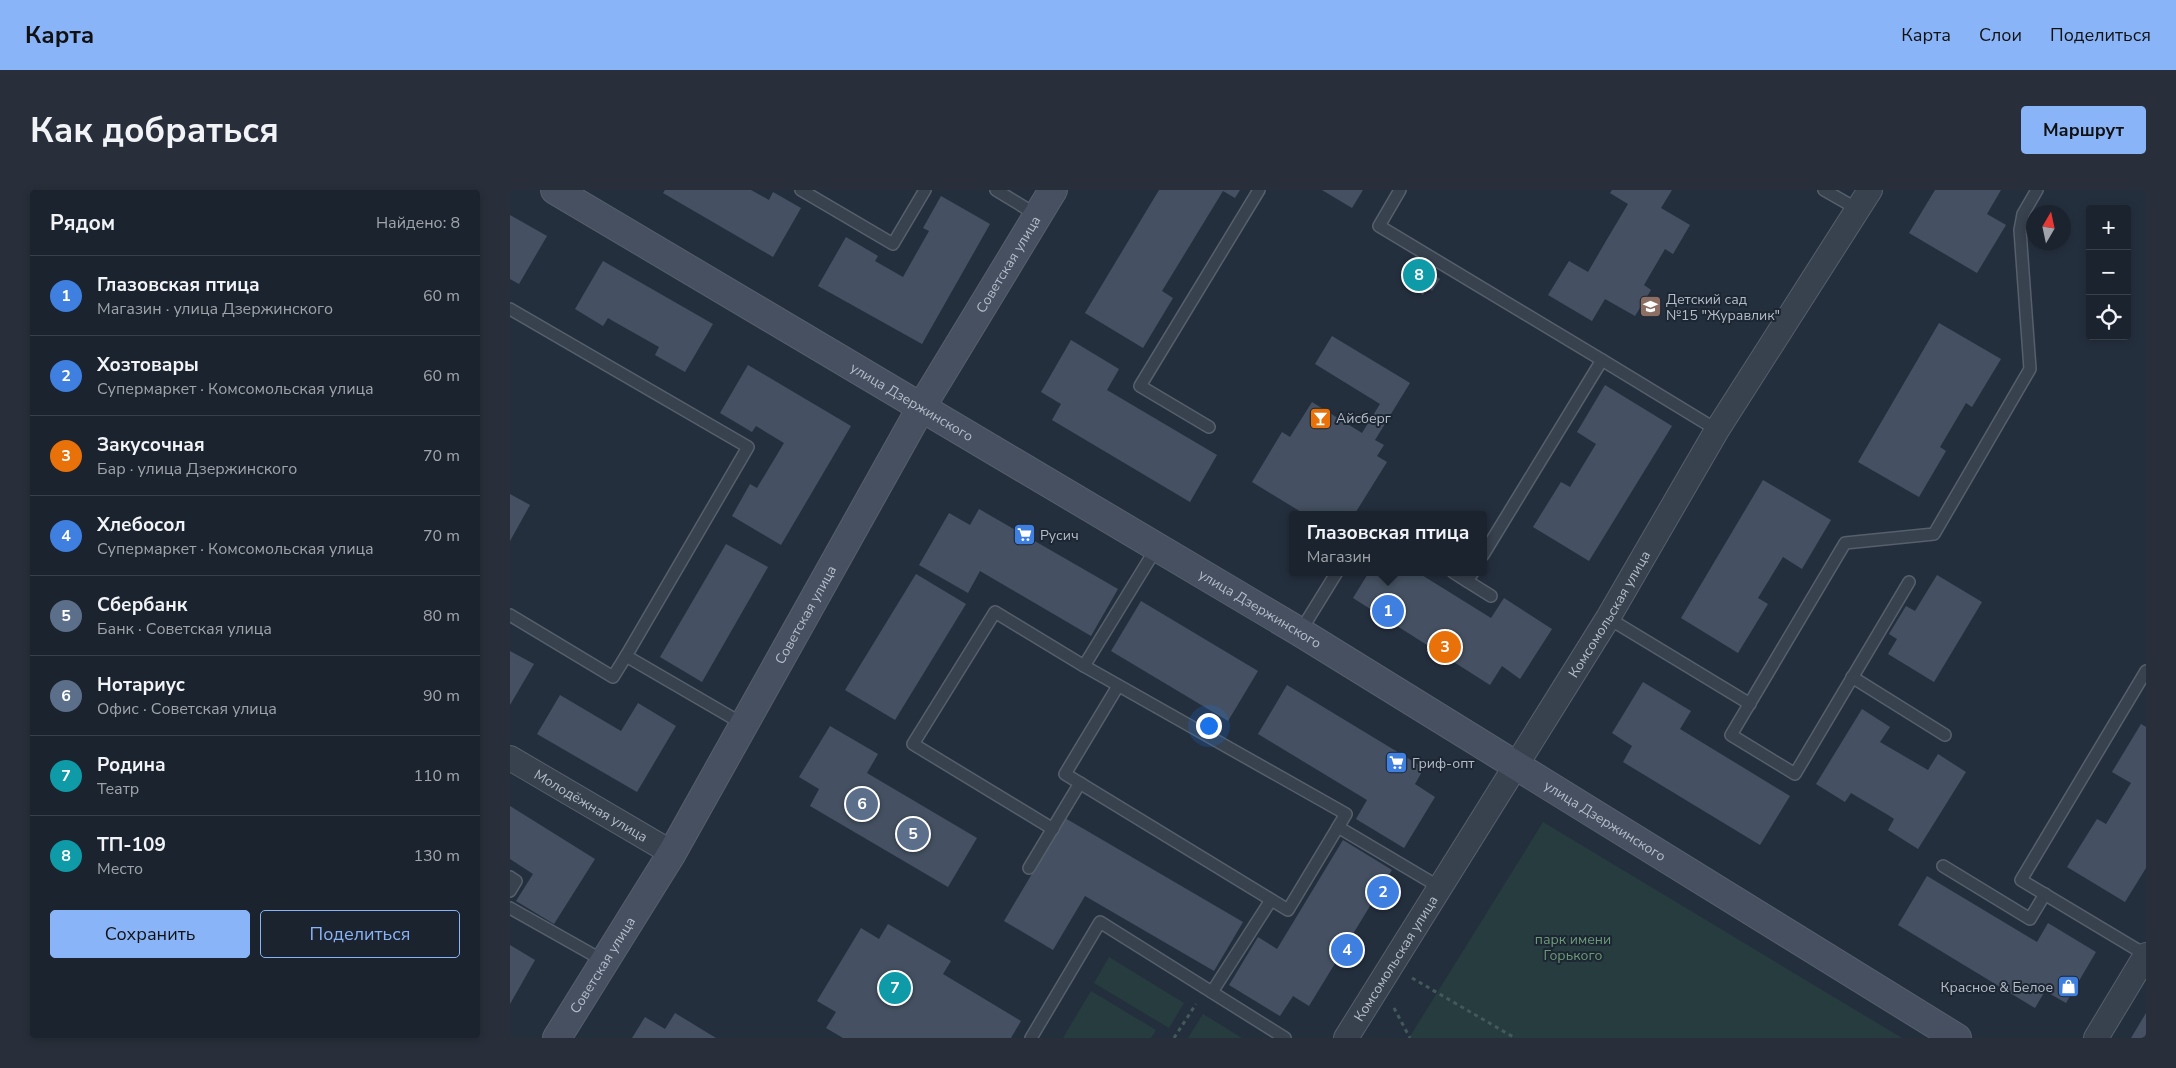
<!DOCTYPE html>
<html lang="ru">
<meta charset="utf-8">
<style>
:root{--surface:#1b232e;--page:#282f3a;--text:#f1f3f6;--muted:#a0a4aa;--line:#39404a;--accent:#8ab4f8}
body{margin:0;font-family:"Nunito Sans",sans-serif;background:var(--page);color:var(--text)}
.controls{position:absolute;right:15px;top:15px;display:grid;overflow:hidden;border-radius:5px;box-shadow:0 2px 8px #0003}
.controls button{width:45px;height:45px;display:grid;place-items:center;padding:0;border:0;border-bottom:1px solid var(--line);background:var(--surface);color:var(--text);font:25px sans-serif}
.compass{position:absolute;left:1516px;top:15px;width:45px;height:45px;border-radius:50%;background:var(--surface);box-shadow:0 2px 8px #0003;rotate:9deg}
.you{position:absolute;left:698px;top:535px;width:18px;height:18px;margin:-12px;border:4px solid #fff;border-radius:50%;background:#1a73e8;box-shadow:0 0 0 8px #1a73e833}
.badge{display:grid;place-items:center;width:32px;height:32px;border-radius:50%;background:var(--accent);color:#fff;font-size:16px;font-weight:700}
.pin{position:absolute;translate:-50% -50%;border:2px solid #fff;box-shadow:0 1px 5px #0006}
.popup{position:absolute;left:779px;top:321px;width:198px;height:65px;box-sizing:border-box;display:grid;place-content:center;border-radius:5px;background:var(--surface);filter:drop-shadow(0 1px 4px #0005);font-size:16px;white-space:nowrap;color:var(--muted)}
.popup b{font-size:19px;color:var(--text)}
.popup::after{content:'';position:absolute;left:50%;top:100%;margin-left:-10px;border:10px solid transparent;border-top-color:var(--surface)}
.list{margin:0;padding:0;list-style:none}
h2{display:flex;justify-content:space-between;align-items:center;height:65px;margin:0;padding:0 20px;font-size:21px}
h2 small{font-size:16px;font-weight:400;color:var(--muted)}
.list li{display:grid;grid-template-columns:32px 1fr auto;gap:15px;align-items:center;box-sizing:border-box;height:80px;padding:0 20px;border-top:1px solid var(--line)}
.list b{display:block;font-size:19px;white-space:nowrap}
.list p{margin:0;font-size:16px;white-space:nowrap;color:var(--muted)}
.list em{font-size:16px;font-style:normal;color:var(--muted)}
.actions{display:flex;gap:10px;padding:15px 20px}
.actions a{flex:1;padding:11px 0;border:1px solid var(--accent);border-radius:5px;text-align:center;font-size:18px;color:var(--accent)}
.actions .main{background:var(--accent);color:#111}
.icon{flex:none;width:28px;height:28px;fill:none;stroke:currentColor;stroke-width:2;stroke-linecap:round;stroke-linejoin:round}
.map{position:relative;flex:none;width:1636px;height:848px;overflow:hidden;border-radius:5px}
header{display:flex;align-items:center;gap:30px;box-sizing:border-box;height:70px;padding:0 25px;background:var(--accent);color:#111}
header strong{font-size:24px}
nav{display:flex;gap:28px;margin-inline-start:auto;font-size:18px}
.intro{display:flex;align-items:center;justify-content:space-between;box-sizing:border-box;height:120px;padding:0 30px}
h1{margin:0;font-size:35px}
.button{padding:12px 22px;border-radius:5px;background:var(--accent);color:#111;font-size:18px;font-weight:700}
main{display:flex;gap:30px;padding:0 30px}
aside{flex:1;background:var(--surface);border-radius:5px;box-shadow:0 2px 8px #0003}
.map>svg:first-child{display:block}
.green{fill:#263c3f}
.building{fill:#455162}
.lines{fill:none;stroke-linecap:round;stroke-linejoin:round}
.lane-casing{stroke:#565f6c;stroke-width:14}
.street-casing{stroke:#565f6c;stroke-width:26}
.secondary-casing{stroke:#565f6c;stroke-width:30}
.path{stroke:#44595c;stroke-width:3;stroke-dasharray:4 4;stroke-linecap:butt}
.lane{stroke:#38414e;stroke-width:11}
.street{stroke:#38414e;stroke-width:24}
.secondary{stroke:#465061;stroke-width:28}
.labels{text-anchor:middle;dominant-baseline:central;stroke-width:4;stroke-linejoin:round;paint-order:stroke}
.street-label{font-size:14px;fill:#b4bcc9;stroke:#1d2633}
.poi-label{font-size:14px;fill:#b4bcc9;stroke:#1d2633;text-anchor:start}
.park-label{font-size:14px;fill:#6b9a76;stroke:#1d2633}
</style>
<header>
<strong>Карта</strong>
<nav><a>Карта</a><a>Слои</a><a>Поделиться</a></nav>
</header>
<div class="intro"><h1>Как добраться</h1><a class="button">Маршрут</a></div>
<main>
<aside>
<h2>Рядом<small>Найдено: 8</small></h2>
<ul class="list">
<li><span class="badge" style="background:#3f7fe0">1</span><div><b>Глазовская птица</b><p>Магазин · улица Дзержинского</p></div><em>60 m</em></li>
<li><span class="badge" style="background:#3f7fe0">2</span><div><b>Хозтовары</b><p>Супермаркет · Комсомольская улица</p></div><em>60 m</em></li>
<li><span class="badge" style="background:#e8710a">3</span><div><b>Закусочная</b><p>Бар · улица Дзержинского</p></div><em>70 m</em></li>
<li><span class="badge" style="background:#3f7fe0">4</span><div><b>Хлебосол</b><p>Супермаркет · Комсомольская улица</p></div><em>70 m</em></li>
<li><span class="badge" style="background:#5c6f8a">5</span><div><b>Сбербанк</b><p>Банк · Советская улица</p></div><em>80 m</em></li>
<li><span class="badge" style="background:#5c6f8a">6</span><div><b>Нотариус</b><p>Офис · Советская улица</p></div><em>90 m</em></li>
<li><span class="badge" style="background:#0f9aa8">7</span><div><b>Родина</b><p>Театр</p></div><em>110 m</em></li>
<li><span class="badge" style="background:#0f9aa8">8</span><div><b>ТП-109</b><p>Место</p></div><em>130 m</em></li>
</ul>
<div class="actions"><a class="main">Сохранить</a><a>Поделиться</a></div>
</aside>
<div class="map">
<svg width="1636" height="848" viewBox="0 0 1636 848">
<rect width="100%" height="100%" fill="#242f3e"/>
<g class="green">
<path d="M1033,632L1392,848H899Z"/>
<path d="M599,767L674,813L659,838L584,793Z"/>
<path d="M581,801L646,840L641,848H553Z"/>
<path d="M693,824L732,848H678Z"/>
</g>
<g class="building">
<path d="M155,0H241L259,10L263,2L291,18L263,67L153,3Z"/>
<path d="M649,0H730L725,8L713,1L652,101L663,108L633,158L575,123Z"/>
<path d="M812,0H853L842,18Z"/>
<path d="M1102,0H1162L1151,18L1180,35L1163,64L1155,59L1134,95L1141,100L1125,126L1095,109L1082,131L1038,105L1059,71L1078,82L1096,51L1118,14L1100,3Z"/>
<path d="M1425,0H1491L1477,24L1496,35L1467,83L1399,43Z"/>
<path d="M431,6L480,34L412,154L308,96L336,47L368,66L365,71L393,87L419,41L413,38Z"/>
<path d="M0,25L37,46L9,94L0,89Z"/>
<path d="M93,71L203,134L175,182L145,165L149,157L103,131L98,128L93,136L65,119Z"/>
<path d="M904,71L930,89L922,101L917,98L913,105L891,91Z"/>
<path d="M1429,133L1491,169L1462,217L1456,213L1430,257L1436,261L1409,307L1348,272Z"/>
<path d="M822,146L900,193L865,250L874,255L867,266L877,272L844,325H796L742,292L772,242L780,247L802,212L852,243L870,214L805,174Z"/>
<path d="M561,150L609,179L597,200L707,265L680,312L542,230L551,214L531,202Z"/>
<path d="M238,175L341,236L271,355L222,326L240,294L247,298L274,253L246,236L242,242L210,223Z"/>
<path d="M1095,195L1162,236L1079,371L1023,337L1051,292L1060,297L1086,254L1067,242Z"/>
<path d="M1253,290L1321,330L1292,379L1273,367L1248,408L1258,414L1228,463L1171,428Z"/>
<path d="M0,304L20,315L0,351Z"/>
<path d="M469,319L608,399L581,446L470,381L458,403L409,375L439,323L460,335Z"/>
<path d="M216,354L258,377L192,492L150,467Z"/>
<path d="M859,382H907L981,428L994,408L1042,439L1010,489L992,476L980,495L843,408Z"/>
<path d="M406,384L456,414L385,530L335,500Z"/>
<path d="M1427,385L1472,412L1424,492L1378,464L1387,449L1379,444L1396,416L1405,421Z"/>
<path d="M631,411L748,481L718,531L601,461Z"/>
<path d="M0,461L24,474L0,515Z"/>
<path d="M1133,492L1181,521L1170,539L1280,606L1250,655L1113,572L1122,556L1102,543Z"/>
<path d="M777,495L914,578L905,594L925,607L894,658L846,629L857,610L748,544Z"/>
<path d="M50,505L111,541L128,513L166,536L127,602L27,544Z"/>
<path d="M1352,519L1380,537L1370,552L1418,580L1428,564L1456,582L1408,659L1378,640L1384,629L1378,625L1341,603L1335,612L1306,594Z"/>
<path d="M1631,534L1636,537V678L1615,712L1557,677L1587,629L1596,634L1621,593L1602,582Z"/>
<path d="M320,536L368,564L357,583L467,648L438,697L300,616L309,599L289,587Z"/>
<path d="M0,616L85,669L44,734L6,711L23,684L0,669Z"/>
<path d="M555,628L733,732L704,781L575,706L543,760L494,731Z"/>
<path d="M833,650L882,680L799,816L783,806L770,826L719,795L748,747L767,759Z"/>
<path d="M1417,686L1527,752L1538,733L1586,762L1556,813L1535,801L1525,818L1388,735Z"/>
<path d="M378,734L441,771L433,784L511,831L501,848H333L316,838L326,822L307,811L351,738L369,749Z"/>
<path d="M0,755L25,770L0,814Z"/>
<path d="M165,823L206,848H122L135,827L155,839Z"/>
<path d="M1636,823V848H1621Z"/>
</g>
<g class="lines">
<defs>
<g id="lane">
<path d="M291,0L383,54L415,0"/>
<path d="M486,0L527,25"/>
<path d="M890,0L869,36L1092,170"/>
<path d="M1314,0L1349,20"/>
<path d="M0,119L238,257L116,466L233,534"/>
<path d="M699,237L630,196L749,0"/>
<path d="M973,365L1092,170L1207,240"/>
<path d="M943,382L957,391L963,382"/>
<path d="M957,391L981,406"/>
<path d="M1399,392L1285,584L1221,545L1335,353L1424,344L1520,179L1510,40L1513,24L1527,0"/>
<path d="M0,425L103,487L116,466"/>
<path d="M1098,428L1240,514"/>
<path d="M790,442L827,382"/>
<path d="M574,476L836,624L828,637"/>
<path d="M1342,487L1435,545"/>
<path d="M608,496L555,584L778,720L828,637L931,698"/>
<path d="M543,639L403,554L485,422L574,476L647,357"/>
<path d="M1433,676L1520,729L1535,704"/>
<path d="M519,678L570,593"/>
<path d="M0,687L6,691L0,701"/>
<path d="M0,718L94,771"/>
<path d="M1636,765L1511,690L1636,481"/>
<path d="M702,802L761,710"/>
<path d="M521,848L590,732L775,848"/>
</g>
<g id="street">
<path id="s1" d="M0,568L162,663"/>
<path id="s2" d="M836,848L1098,428L1207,240L1360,0"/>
<path d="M1586,848L1636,765"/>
</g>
<g id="secondary">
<path id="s3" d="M45,0L790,442L1447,848"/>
<path id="s4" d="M47,848L162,663L412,216L543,0"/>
</g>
</defs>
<use href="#lane" class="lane-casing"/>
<use href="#street" class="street-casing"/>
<use href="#secondary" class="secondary-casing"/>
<g class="path">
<path d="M902,788L1005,848"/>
<path d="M884,818L900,848"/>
<path d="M664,848L686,814"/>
</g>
<use href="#lane" class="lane"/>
<use href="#street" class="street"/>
<use href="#secondary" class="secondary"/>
</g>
<defs>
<symbol id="school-square" viewBox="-11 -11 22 22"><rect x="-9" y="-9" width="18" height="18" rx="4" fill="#8d6e63" stroke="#1d2633"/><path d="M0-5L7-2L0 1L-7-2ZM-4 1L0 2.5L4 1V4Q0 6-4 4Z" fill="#fff"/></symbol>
<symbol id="bar-square" viewBox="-11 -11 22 22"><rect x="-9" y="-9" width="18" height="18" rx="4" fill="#e8710a" stroke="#1d2633"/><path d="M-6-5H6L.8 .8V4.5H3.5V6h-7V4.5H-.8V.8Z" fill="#fff"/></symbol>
<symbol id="supermarket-square" viewBox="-11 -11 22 22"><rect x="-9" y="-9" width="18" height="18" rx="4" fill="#3f7fe0" stroke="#1d2633"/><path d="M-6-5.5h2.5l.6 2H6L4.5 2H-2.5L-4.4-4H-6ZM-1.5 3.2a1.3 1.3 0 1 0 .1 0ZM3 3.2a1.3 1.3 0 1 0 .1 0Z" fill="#fff"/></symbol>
<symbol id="shop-square" viewBox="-11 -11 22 22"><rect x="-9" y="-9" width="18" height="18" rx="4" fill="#3f7fe0" stroke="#1d2633"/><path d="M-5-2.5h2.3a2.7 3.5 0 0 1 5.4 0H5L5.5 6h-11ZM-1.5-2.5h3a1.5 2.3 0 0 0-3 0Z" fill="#fff"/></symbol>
</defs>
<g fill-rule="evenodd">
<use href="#school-square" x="1128" y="104" width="25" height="25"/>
<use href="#bar-square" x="798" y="216" width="25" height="25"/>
<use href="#supermarket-square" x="502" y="332" width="25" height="25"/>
<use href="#supermarket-square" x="874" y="560" width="25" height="25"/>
<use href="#shop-square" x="1546" y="784" width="25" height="25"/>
</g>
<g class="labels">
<g class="street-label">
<text stroke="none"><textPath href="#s4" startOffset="896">Советская улица</textPath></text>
<text stroke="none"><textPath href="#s3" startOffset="415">улица Дзержинского</textPath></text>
<text stroke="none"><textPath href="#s3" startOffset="820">улица Дзержинского</textPath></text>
<text stroke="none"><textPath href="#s4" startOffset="491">Советская улица</textPath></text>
<text stroke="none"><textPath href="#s2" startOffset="499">Комсомольская улица</textPath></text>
<text stroke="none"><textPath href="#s1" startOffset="94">Молодёжная улица</textPath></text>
<text stroke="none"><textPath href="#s3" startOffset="1225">улица Дзержинского</textPath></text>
<text stroke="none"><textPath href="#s2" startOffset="94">Комсомольская улица</textPath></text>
<text stroke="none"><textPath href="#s4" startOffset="86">Советская улица</textPath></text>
</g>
<g class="poi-label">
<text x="1156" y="109">Детский сад<tspan x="1156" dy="16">№15 "Журавлик"</tspan></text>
<text x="826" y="228">Айсберг</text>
<text x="530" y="345">Русич</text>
<text x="902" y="573">Гриф-опт</text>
<text x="1543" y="797" text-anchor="end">Красное &amp; Белое</text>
</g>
<g class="park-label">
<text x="1063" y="749">парк имени<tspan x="1063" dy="16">Горького</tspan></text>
</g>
</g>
</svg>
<div class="controls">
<button>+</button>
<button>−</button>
<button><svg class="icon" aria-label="locate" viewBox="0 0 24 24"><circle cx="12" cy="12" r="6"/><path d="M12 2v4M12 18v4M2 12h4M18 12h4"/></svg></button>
</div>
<svg class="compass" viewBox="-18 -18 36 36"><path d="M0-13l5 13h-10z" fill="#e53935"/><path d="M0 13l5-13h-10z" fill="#a0a4aa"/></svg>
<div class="you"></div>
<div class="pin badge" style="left:878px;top:421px;background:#3f7fe0">1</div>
<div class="popup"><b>Глазовская птица</b>Магазин</div>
<div class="pin badge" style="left:873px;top:702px;background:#3f7fe0">2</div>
<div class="pin badge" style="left:935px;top:457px;background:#e8710a">3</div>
<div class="pin badge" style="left:837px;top:760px;background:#3f7fe0">4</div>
<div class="pin badge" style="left:403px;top:644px;background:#5c6f8a">5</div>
<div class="pin badge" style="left:352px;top:614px;background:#5c6f8a">6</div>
<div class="pin badge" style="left:385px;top:798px;background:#0f9aa8">7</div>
<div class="pin badge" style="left:909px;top:85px;background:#0f9aa8">8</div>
</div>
</main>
